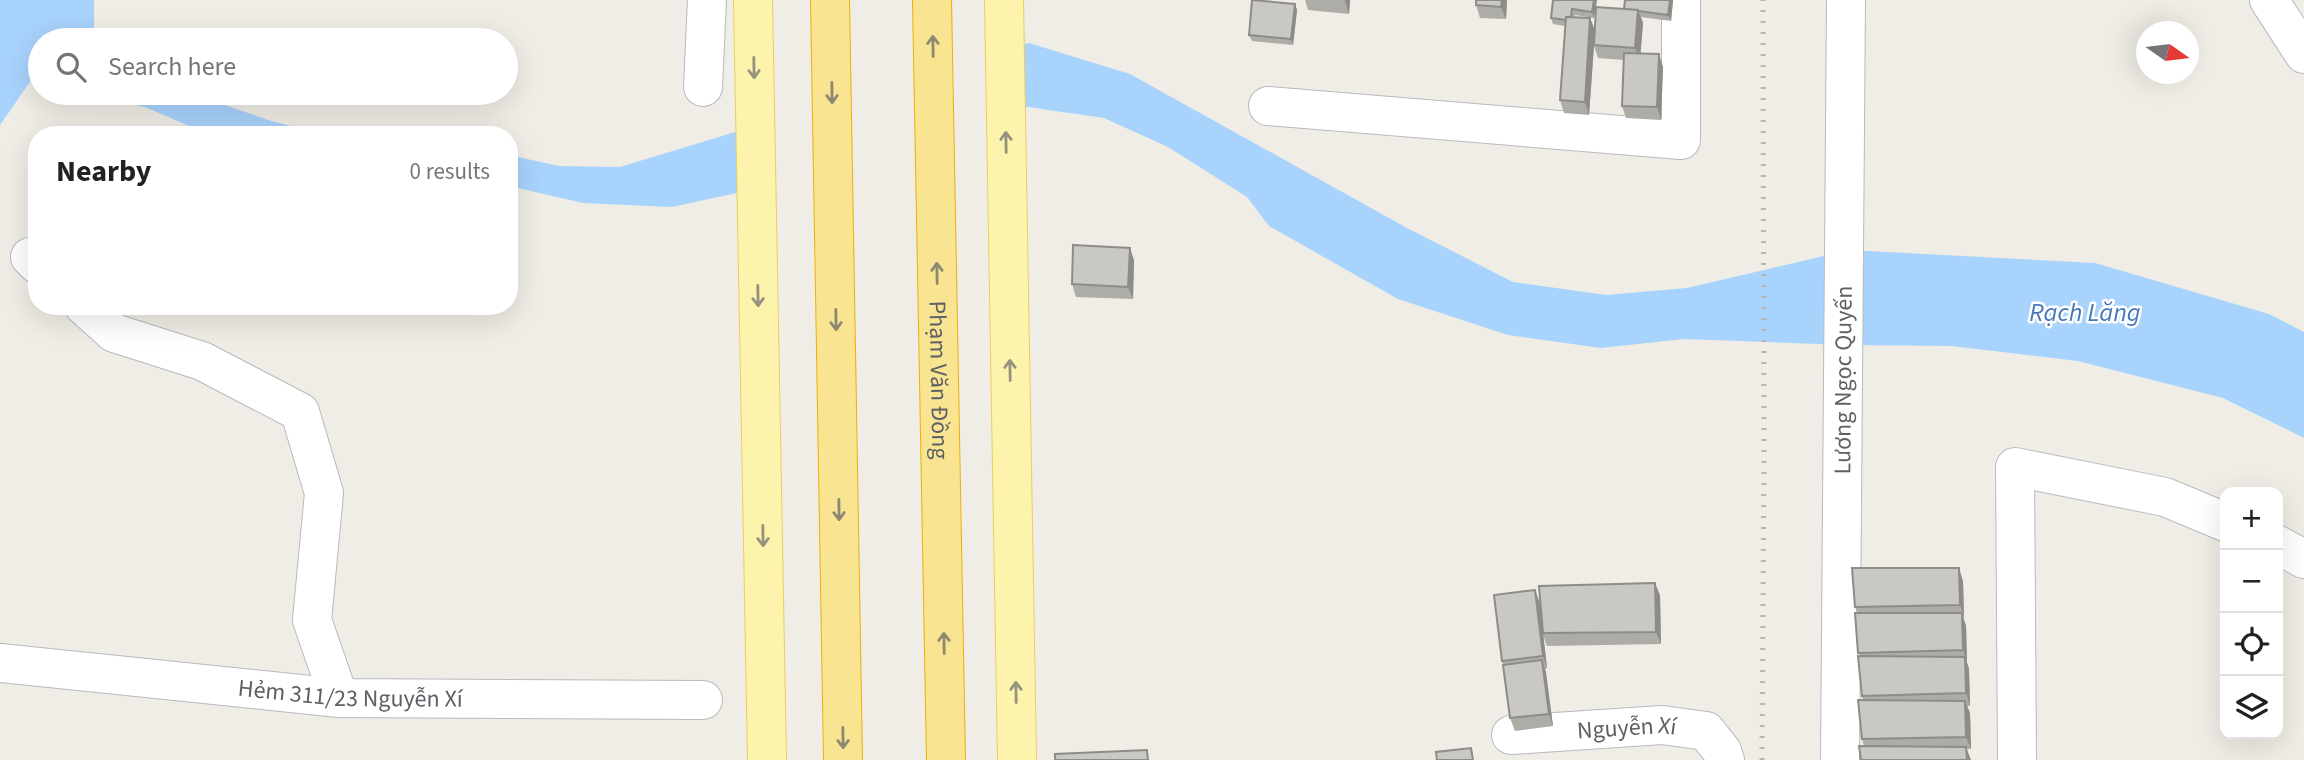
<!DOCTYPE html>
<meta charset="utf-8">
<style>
:root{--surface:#fff;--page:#f2f2f2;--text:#202124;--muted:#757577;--line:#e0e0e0}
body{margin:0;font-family:"Source Sans 3",sans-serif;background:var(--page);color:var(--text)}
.controls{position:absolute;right:21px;bottom:21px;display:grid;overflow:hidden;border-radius:14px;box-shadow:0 7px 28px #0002}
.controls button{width:63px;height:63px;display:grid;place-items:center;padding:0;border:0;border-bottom:2px solid var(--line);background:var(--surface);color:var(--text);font:35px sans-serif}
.compass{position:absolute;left:2136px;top:21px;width:63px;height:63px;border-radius:50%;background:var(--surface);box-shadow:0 7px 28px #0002;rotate:104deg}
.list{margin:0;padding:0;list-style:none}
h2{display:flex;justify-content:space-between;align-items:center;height:91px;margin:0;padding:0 28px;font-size:30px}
h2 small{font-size:23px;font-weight:400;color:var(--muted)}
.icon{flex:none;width:38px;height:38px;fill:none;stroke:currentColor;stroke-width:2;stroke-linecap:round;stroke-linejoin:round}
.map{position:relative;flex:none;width:2304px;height:760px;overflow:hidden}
.search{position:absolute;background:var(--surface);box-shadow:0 7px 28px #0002;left:28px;top:28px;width:490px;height:77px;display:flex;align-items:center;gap:18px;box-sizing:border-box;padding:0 24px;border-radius:38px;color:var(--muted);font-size:26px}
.panel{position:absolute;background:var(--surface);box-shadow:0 7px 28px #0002;left:28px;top:126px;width:490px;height:189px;border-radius:28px}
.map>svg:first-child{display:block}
.water{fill:#a8d3fc}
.pier{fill:#efede5}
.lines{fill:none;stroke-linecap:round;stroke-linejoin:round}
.minor-casing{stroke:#b7babe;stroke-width:40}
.major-casing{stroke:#eccc60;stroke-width:40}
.highway-casing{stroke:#ebb009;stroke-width:40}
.minor{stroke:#fff;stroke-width:38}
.major{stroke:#fcf3ad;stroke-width:38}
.highway{stroke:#f9e492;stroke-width:38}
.rail{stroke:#b5b6b6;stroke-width:5;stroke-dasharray:2 9;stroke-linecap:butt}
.wall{fill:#aeaca7}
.shaded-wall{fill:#8d8c88}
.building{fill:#cac8c2;stroke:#8d8c88;stroke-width:2}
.oneway{stroke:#8c8872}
.oneway2{stroke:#95937e}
.labels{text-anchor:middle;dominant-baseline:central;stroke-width:5;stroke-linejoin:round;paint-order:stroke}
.street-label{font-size:24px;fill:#5d6065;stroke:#fff}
.water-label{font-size:26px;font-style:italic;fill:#4778b6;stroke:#fff}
</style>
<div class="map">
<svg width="2304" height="760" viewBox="0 0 2304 760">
<rect width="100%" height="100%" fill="#efede5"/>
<g class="water">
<path d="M0,0H94V29L109,40H40V82L32,79L0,125Z"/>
<path d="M1029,43L1130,74L1407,228L1513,282L1606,295L1687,288L1849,250L2095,263L2269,314L2304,332V438L2223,398L2078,361L1951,346L1846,345L1684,339L1601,348L1508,335L1398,299L1269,226L1247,197L1168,147L1104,118L1028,107L737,193L672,207L583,203L509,186V155L559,166L620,167Z"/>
<path d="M76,93H190L271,121L327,135H210L145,107Z"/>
</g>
<path class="pier" d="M1024,40L1025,111L741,195L740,128Z"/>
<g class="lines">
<defs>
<g id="minor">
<path d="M2269,0L2304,54"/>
<path d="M703,87L707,0"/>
<path d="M1268,106L1681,140V0"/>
<path d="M30,257L37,264"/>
<path d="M84,306L114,333L202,361L300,412L324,493L312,620L339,698"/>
<path d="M2278,545L2304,559"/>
<path id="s1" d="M0,663L339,698L703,700"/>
<path id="s2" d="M1511,735L1662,725L1706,731L1722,751L1725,760"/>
<path id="s3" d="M1840,760L1846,0"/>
<path d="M2017,760L2015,467L2165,497L2225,522"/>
</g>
<g id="major">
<path d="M753,0L767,760"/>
<path d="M1004,0L1017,760"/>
</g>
<g id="highway">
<path d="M830,0L843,760"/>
<path id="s4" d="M932,0L946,760"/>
</g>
</defs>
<use href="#minor" class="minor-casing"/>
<use href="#major" class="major-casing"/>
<use href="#highway" class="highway-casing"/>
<use href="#minor" class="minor"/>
<use href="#major" class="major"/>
<use href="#highway" class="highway"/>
<path class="rail" d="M1762,760L1764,461L1763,0"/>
</g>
<g class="wall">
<path d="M1305,0H1350L1349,14L1308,10Z"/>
<path d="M1476,0H1507L1506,19L1480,18L1476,5Z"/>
<path d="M1597,0L1594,18L1575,15L1574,17L1590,18L1595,30L1624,9L1673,1L1671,21L1641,17L1643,23L1640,54L1663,67L1661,120L1626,118L1622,106L1624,60L1598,58L1594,46L1589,115L1564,113L1560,100L1565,26L1553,24L1551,18Z"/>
<path d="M1295,4L1297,10L1293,45L1252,41L1249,35Z"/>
<path d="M1134,260L1133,299L1076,297L1072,284Z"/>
<path d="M1963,581L1964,617H1963L1966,626L1967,662L1969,669L1970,706H1967L1970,713L1971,749L1864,746L1862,739L1863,700L1862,696L1860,656L1858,653L1857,613L1855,607Z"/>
<path d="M1660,595L1661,644L1547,646L1543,635L1547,668L1545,669L1553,726L1515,731L1510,718L1503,665L1502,661L1540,603Z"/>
</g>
<g class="shaded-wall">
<path d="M1345,0H1350L1349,14L1345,1Z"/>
<path d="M1502,0H1507L1506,19L1501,7Z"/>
<path d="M1594,0H1597L1594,18L1592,12Z"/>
<path d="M1670,0H1673V1L1671,21L1668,15Z"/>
<path d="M1295,4L1297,10L1293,45L1291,39Z"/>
<path d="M1638,10L1643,23L1640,61L1635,48Z"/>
<path d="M1590,18L1595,31L1589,115L1585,102Z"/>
<path d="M1659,54L1663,67L1661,120L1657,107Z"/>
<path d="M1130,248L1134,260L1133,299L1128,287Z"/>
<path d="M1959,568L1963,581L1964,617L1960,605Z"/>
<path d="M1655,583L1660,595L1661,644L1656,632Z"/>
<path d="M1535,590L1540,603L1547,668L1543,656Z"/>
<path d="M1962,613L1966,626L1967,662L1963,650Z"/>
<path d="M1965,657L1969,669L1970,706L1966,693Z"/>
<path d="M1542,660L1546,672L1553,726L1549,714Z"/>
<path d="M1965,701L1970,713L1971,749L1966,737Z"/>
<path d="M1966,747L1971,760H1967Z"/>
</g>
<g class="building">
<path d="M1252,0L1295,4L1291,39L1249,35Z"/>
<path d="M1476,0H1502L1501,7L1476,5Z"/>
<path d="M1553,0H1594L1592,12L1572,9L1571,17H1566V20L1551,18Z"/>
<path d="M1625,0H1670L1668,15L1624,9Z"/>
<path d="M1596,7L1638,10L1635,48L1594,45Z"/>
<path d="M1566,17L1590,18L1585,102L1560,100Z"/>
<path d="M1624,53L1659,54L1657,107L1622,106Z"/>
<path d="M1073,245L1130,248L1128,287L1072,284Z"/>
<path d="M1852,568H1959L1960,605L1855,607Z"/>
<path d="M1655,583L1656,632L1543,633L1539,586Z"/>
<path d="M1535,590L1543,656L1502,661L1494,595Z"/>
<path d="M1855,613H1962L1963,650L1858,653Z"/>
<path d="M1858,656L1965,657L1966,693L1862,696Z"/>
<path d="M1542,660L1549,714L1510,718L1503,665Z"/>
<path d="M1858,700L1965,701L1966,737L1862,739Z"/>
<path d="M1859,746L1966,747L1967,760H1861Z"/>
<path d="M1471,748L1473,760H1437L1436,752Z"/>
<path d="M1147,750L1148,760H1055V754Z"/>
</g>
<defs><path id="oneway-shaft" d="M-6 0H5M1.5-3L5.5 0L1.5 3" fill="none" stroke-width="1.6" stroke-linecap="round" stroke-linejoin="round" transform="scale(1.75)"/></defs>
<g class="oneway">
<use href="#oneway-shaft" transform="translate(933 46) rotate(-91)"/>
<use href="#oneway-shaft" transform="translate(832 93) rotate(89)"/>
<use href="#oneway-shaft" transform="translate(937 273) rotate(-91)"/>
<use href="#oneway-shaft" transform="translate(836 320) rotate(89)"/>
<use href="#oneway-shaft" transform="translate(839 510) rotate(89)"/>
<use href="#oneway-shaft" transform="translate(944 643) rotate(-91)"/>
<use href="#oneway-shaft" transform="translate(843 738) rotate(89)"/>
</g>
<g class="oneway2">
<use href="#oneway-shaft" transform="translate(754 68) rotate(89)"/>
<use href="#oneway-shaft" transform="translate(1006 142) rotate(-91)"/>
<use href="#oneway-shaft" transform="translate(758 296) rotate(89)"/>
<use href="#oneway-shaft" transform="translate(1010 370) rotate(-91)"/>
<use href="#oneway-shaft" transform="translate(763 536) rotate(89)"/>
<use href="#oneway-shaft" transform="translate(1016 692) rotate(-91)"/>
</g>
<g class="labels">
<g class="street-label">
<text stroke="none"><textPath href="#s4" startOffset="380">Phạm Văn Đồng</textPath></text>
<text stroke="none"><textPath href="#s3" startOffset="380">Lương Ngọc Quyến</textPath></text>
<text stroke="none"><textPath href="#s1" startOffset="352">Hẻm 311/23 Nguyễn Xí</textPath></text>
<text stroke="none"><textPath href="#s2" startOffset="116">Nguyễn Xí</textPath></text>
</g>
<g class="water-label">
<text x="2085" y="312">Rạch Lăng</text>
</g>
</g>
</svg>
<div class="controls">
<button>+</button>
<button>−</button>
<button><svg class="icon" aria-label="locate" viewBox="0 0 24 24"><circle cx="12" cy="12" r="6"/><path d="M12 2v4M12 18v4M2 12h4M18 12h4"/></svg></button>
<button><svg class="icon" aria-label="layers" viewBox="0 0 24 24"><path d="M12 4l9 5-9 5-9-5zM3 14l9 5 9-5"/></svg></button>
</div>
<svg class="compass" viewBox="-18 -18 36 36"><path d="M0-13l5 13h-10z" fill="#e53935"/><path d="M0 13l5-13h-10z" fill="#757577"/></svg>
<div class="search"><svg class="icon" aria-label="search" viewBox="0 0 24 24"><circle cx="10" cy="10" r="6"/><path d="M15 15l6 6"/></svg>Search here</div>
<section class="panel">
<h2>Nearby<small>0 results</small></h2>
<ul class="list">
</ul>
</section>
</div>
